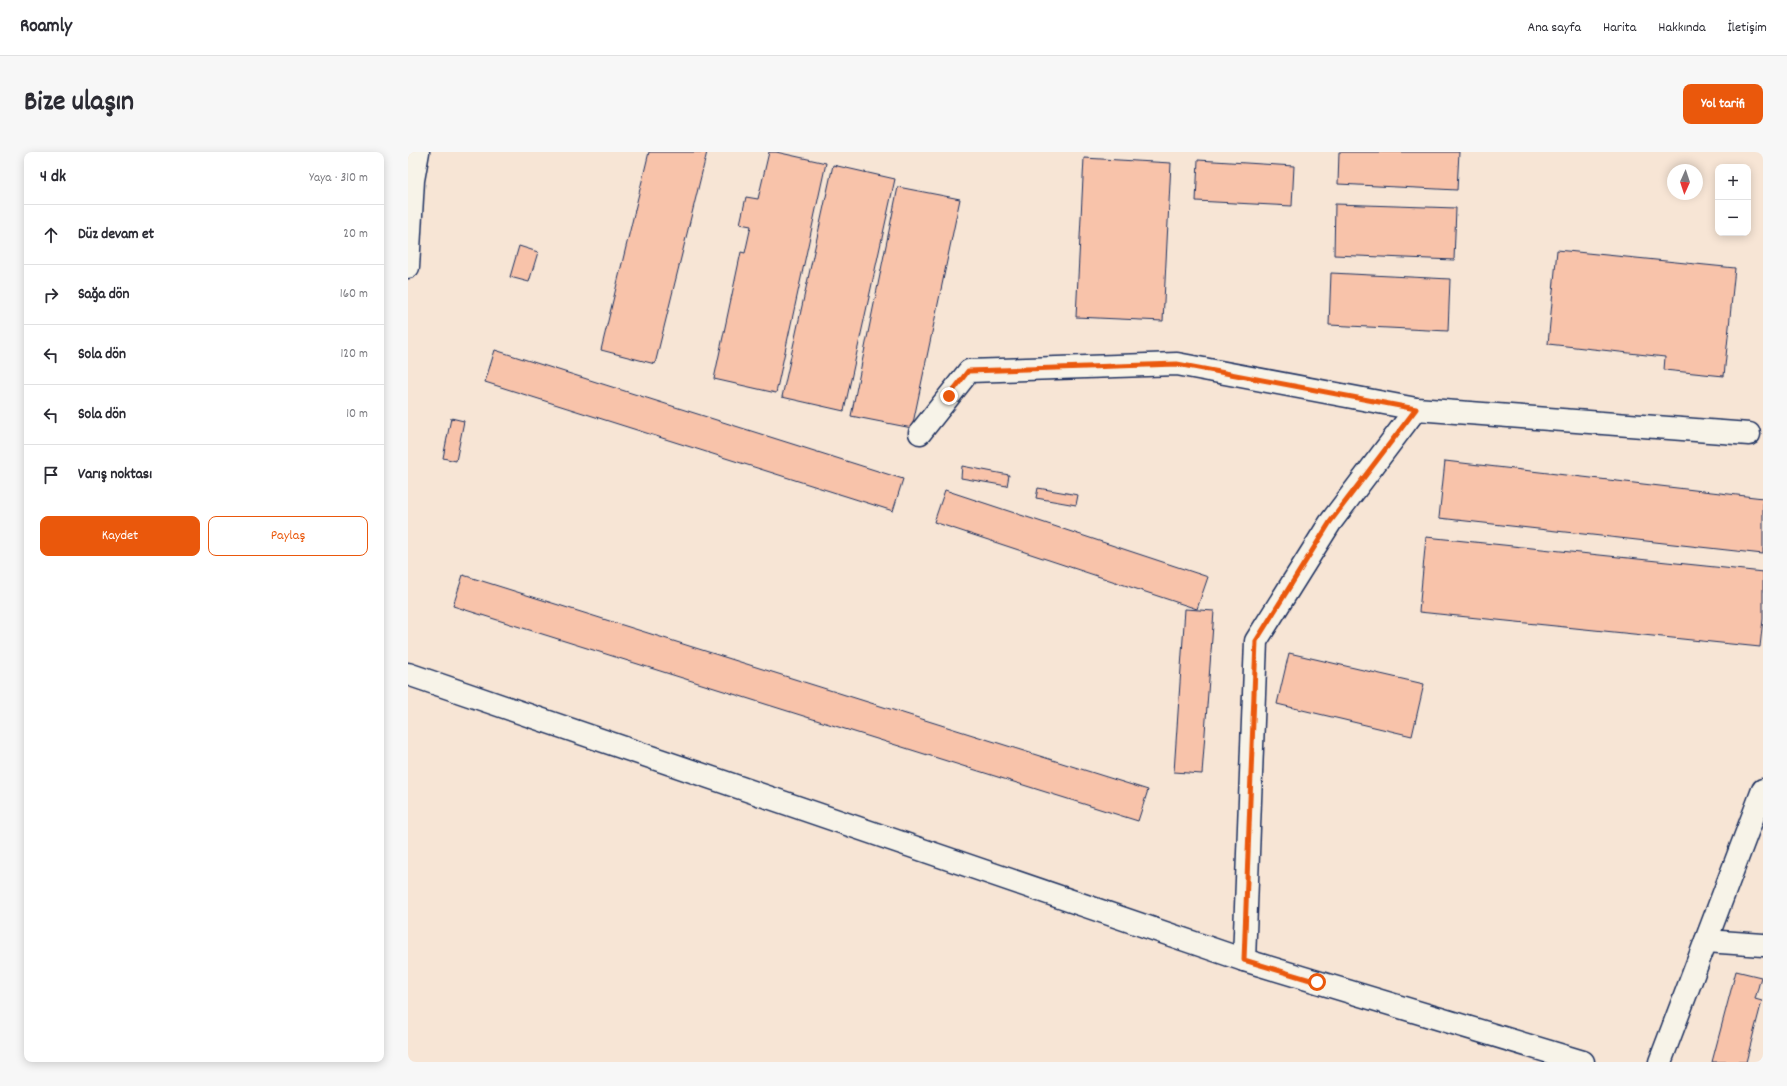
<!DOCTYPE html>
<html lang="tr">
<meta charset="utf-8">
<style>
:root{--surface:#fff;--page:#f7f7f7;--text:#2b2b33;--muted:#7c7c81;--line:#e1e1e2;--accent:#ea580c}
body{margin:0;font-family:Dekko,sans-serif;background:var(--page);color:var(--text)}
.controls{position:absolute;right:12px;top:12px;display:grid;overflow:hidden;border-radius:8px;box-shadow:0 2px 10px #0003}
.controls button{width:36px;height:36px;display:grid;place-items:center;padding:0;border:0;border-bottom:1px solid var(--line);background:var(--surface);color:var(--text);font:20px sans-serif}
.compass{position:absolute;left:1259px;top:12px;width:36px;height:36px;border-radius:50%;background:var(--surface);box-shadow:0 2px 10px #0003;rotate:183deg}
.stop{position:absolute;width:12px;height:12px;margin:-9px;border:3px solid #ea580c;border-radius:50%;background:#fff}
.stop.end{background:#ea580c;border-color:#fff;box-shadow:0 1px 4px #0008}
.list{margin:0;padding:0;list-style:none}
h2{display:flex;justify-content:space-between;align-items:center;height:52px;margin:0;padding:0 16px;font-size:17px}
h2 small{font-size:13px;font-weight:400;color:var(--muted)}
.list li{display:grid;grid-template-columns:26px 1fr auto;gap:12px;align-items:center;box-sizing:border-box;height:60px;padding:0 16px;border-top:1px solid var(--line)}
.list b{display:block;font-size:15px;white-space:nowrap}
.list em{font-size:13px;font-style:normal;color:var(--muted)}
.actions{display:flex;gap:8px;padding:12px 16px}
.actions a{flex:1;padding:9px 0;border:1px solid var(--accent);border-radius:8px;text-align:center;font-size:14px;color:var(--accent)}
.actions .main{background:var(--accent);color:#fff}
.icon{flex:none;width:22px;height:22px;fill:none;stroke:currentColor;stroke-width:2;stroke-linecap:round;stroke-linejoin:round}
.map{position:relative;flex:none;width:1355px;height:910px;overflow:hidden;border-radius:8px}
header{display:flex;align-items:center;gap:24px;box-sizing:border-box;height:56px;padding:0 20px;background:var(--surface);border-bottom:1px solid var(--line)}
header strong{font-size:19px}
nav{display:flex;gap:22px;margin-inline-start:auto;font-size:14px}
.intro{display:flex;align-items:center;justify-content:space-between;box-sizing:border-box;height:96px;padding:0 24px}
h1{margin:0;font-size:28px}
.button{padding:10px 18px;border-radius:8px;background:var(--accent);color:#fff;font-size:14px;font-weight:700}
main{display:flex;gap:24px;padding:0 24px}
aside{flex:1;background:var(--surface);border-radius:8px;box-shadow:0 2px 10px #0003}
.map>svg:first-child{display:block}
.building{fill:#f8c3aa;stroke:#1b2f5e}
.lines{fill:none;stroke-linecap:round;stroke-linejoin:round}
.minor-casing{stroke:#1b2f5e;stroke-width:25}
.minor{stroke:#f7f3e8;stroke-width:22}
.route{stroke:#ea580c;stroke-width:5}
</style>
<header>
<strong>Roamly</strong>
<nav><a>Ana sayfa</a><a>Harita</a><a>Hakkında</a><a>İletişim</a></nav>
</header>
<div class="intro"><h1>Bize ulaşın</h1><a class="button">Yol tarifi</a></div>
<main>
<aside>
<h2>4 dk<small>Yaya · 310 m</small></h2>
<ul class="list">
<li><svg class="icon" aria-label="ahead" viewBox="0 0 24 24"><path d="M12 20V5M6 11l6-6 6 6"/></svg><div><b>Düz devam et</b></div><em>20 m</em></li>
<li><svg class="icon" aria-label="right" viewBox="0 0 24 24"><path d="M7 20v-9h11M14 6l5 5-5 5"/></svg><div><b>Sağa dön</b></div><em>160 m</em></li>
<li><svg class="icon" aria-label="left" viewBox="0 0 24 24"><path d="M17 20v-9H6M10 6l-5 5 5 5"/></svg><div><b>Sola dön</b></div><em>120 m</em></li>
<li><svg class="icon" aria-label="left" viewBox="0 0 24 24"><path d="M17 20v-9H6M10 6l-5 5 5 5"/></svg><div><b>Sola dön</b></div><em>10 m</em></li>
<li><svg class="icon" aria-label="arrive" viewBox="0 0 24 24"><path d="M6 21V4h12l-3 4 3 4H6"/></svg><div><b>Varış noktası</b></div></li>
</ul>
<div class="actions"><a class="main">Kaydet</a><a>Paylaş</a></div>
</aside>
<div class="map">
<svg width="1355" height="910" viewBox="0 0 1355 910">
<rect width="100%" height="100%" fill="#f7e5d5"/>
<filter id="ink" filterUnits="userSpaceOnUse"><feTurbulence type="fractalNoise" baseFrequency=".025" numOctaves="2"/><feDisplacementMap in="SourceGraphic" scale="8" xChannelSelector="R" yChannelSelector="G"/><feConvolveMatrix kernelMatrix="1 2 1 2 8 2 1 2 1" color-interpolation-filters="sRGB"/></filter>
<g filter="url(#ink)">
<g class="building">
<path d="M241,0H299L247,212L193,198Z"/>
<path d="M361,0H368L418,11L368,241L306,227L333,100L337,101L343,74L332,72L338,45L350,47Z"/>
<path d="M931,0H1051L1049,38L930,32Z"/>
<path d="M676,6L763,11L755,169L668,165Z"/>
<path d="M790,8L886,14L884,54L788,49Z"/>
<path d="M425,13L487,27L436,259L374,245Z"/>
<path d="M490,35L552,47L504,276L443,264Z"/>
<path d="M927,52L1048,56L1046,108L926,103Z"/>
<path d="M111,94L130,100L121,130L102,125Z"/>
<path d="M1149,98L1327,116L1316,224L1256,218L1257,205L1140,192Z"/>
<path d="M923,121L1042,127L1040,179L921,173Z"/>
<path d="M87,198L495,327L485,359L77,230Z"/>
<path d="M43,266L56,269L48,309L35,306Z"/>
<path d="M1037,309L1355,346V402L1031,366Z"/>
<path d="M554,314L601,323L599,334L553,326Z"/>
<path d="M630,336L670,343L668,353L628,346Z"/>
<path d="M537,338L800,425L789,457L526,370Z"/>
<path d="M1018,385L1355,420V467L1352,495L1011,460Z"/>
<path d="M55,423L740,638L730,669L45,454Z"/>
<path d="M777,457L806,459L794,622L766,620Z"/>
<path d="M881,501L1016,532L1004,584L869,552Z"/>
<path d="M1328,819L1353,825L1347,847L1354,849L1338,910H1304Z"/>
</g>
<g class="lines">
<defs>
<g id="minor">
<path d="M0,115L5,28L10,0"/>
<path d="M512,281L561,219L769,212L1008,257L1341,282"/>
<path d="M0,522L836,808L1175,910"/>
<path d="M1298,789L1355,793"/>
<path d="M836,808L848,489L922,371L1008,257"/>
<path d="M1252,910L1355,638"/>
</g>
</defs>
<use href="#minor" class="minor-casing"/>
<use href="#minor" class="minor"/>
</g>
</g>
<g class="lines" filter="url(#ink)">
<path class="route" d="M541,244L560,219L769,212L1008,257L922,370L848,489L836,808L909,830"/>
</g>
</svg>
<div class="controls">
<button>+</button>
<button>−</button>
</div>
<svg class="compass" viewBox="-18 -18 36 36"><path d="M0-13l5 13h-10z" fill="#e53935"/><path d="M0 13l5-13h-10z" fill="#7c7c81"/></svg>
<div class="stop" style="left:909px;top:830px"></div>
<div class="stop end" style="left:541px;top:244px"></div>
</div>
</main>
